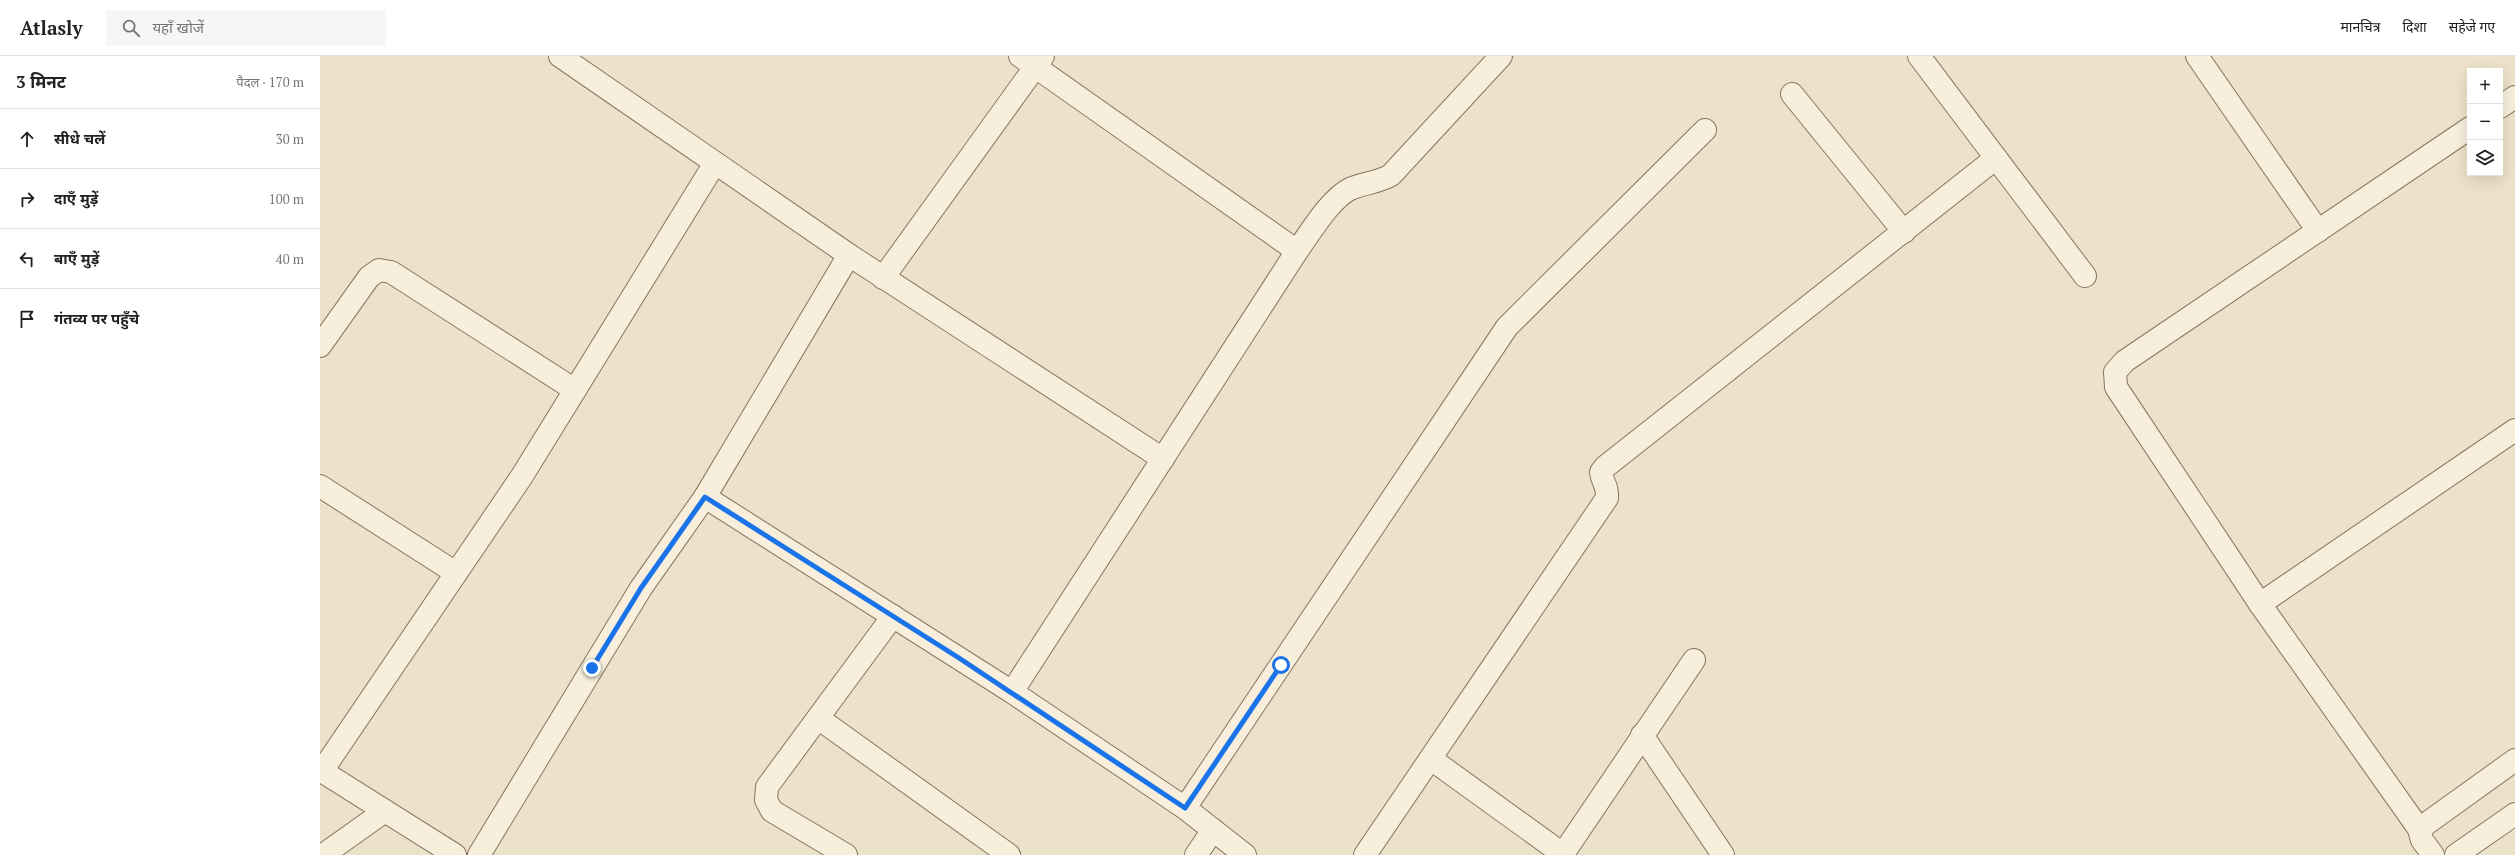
<!DOCTYPE html>
<html lang="hi">
<meta charset="utf-8">
<style>
:root{--surface:#fff;--page:#f6f6f6;--text:#222;--muted:#767676;--line:#e0e0e0}
body{margin:0;font-family:"PT Serif","Noto Sans Devanagari",serif;background:var(--page);color:var(--text)}
.controls{position:absolute;right:12px;top:12px;display:grid;overflow:hidden;border-radius:0px;box-shadow:0 4px 16px #0002}
.controls button{width:36px;height:36px;display:grid;place-items:center;padding:0;border:0;border-bottom:1px solid var(--line);background:var(--surface);color:var(--text);font:20px sans-serif}
.stop{position:absolute;width:12px;height:12px;margin:-9px;border:3px solid #1a73e8;border-radius:50%;background:#fff}
.stop.end{background:#1a73e8;border-color:#fff;box-shadow:0 1px 4px #0008}
.list{margin:0;padding:0;list-style:none}
h2{display:flex;justify-content:space-between;align-items:center;height:52px;margin:0;padding:0 16px;font-size:17px}
h2 small{font-size:13px;font-weight:400;color:var(--muted)}
.list li{display:grid;grid-template-columns:26px 1fr auto;gap:12px;align-items:center;box-sizing:border-box;height:60px;padding:0 16px;border-top:1px solid var(--line)}
.list b{display:block;font-size:15px;white-space:nowrap}
.list em{font-size:13px;font-style:normal;color:var(--muted)}
.icon{flex:none;width:22px;height:22px;fill:none;stroke:currentColor;stroke-width:2;stroke-linecap:round;stroke-linejoin:round}
.map{position:relative;flex:none;width:2195px;height:799px;overflow:hidden}
header{display:flex;align-items:center;gap:24px;box-sizing:border-box;height:56px;padding:0 20px;background:var(--surface);border-bottom:1px solid var(--line)}
header strong{font-size:19px}
nav{display:flex;gap:22px;margin-inline-start:auto;font-size:14px}
.search{width:280px;height:36px;background:var(--page);display:flex;align-items:center;gap:10px;box-sizing:border-box;padding:0 14px;border-radius:0px;color:var(--muted);font-size:15px}
main{display:flex}
aside{flex:1;background:var(--surface)}
.map>svg:first-child{display:block}
.lines{fill:none;stroke-linecap:round;stroke-linejoin:round}
.street-casing{stroke:#88745f;stroke-width:24}
.street{stroke:#f7efdc;stroke-width:22}
.route{stroke:#1a73e8;stroke-width:5}
</style>
<header>
<strong>Atlasly</strong>
<div class="search"><svg class="icon" aria-label="search" viewBox="0 0 24 24"><circle cx="10" cy="10" r="6"/><path d="M15 15l6 6"/></svg>यहाँ खोजें</div>
<nav><a>मानचित्र</a><a>दिशा</a><a>सहेजे गए</a></nav>
</header>
<main>
<aside>
<h2>3 मिनट<small>पैदल · 170 m</small></h2>
<ul class="list">
<li><svg class="icon" aria-label="ahead" viewBox="0 0 24 24"><path d="M12 20V5M6 11l6-6 6 6"/></svg><div><b>सीधे चलें</b></div><em>30 m</em></li>
<li><svg class="icon" aria-label="right" viewBox="0 0 24 24"><path d="M7 20v-9h11M14 6l5 5-5 5"/></svg><div><b>दाएँ मुड़ें</b></div><em>100 m</em></li>
<li><svg class="icon" aria-label="left" viewBox="0 0 24 24"><path d="M17 20v-9H6M10 6l-5 5 5 5"/></svg><div><b>बाएँ मुड़ें</b></div><em>40 m</em></li>
<li><svg class="icon" aria-label="arrive" viewBox="0 0 24 24"><path d="M6 21V4h12l-3 4 3 4H6"/></svg><div><b>गंतव्य पर पहुँचे</b></div></li>
</ul>
</aside>
<div class="map">
<svg width="2195" height="799" viewBox="0 0 2195 799">
<rect width="100%" height="100%" fill="#ece1c9"/>
<g class="lines">
<defs>
<g id="street">
<path d="M700,0L977,195"/>
<path d="M1599,0L1765,220"/>
<path d="M1877,0L1998,175"/>
<path d="M1472,38L1584,176"/>
<path d="M2180,51L2195,41"/>
<path d="M529,199L843,403"/>
<path d="M563,222L723,0"/>
<path d="M0,290L49,221L59,214L71,216L255,334"/>
<path d="M0,430L136,517"/>
<path d="M385,441L692,636L865,752L925,799"/>
<path d="M1940,548L2195,374"/>
<path d="M692,636L977,195C990,177 1010,143 1030,133C1043,127 1058,127 1071,119L1181,0"/>
<path d="M498,662L689,799"/>
<path d="M1322,679L1403,799"/>
<path d="M1111,703L1244,799"/>
<path d="M0,714L135,799"/>
<path d="M2,715L202,420L395,107"/>
<path d="M865,752L1187,271L1385,74"/>
<path d="M2099,773L2195,704"/>
<path d="M1243,798L1374,604"/>
<path d="M3,799L65,755"/>
<path d="M159,799L321,532L385,441L529,199L240,0"/>
<path d="M526,799L452,755L446,744L447,731L573,560"/>
<path d="M876,799L893,774"/>
<path d="M1045,799L1287,442C1288,429 1282,427 1281,416L1285,411L1676,102"/>
<path d="M2113,799L2102,784L2099,773L1940,548L1796,331L1795,316L1805,305L2150,72"/>
<path d="M2136,799L2195,758"/>
</g>
</defs>
<use href="#street" class="street-casing"/>
<use href="#street" class="street"/>
</g>
<g class="lines">
<path class="route" d="M272,612L321,532L385,441L639,602L865,752L961,609"/>
</g>
</svg>
<div class="controls">
<button>+</button>
<button>−</button>
<button><svg class="icon" aria-label="layers" viewBox="0 0 24 24"><path d="M12 4l9 5-9 5-9-5zM3 14l9 5 9-5"/></svg></button>
</div>
<div class="stop" style="left:961px;top:609px"></div>
<div class="stop end" style="left:272px;top:612px"></div>
</div>
</main>
